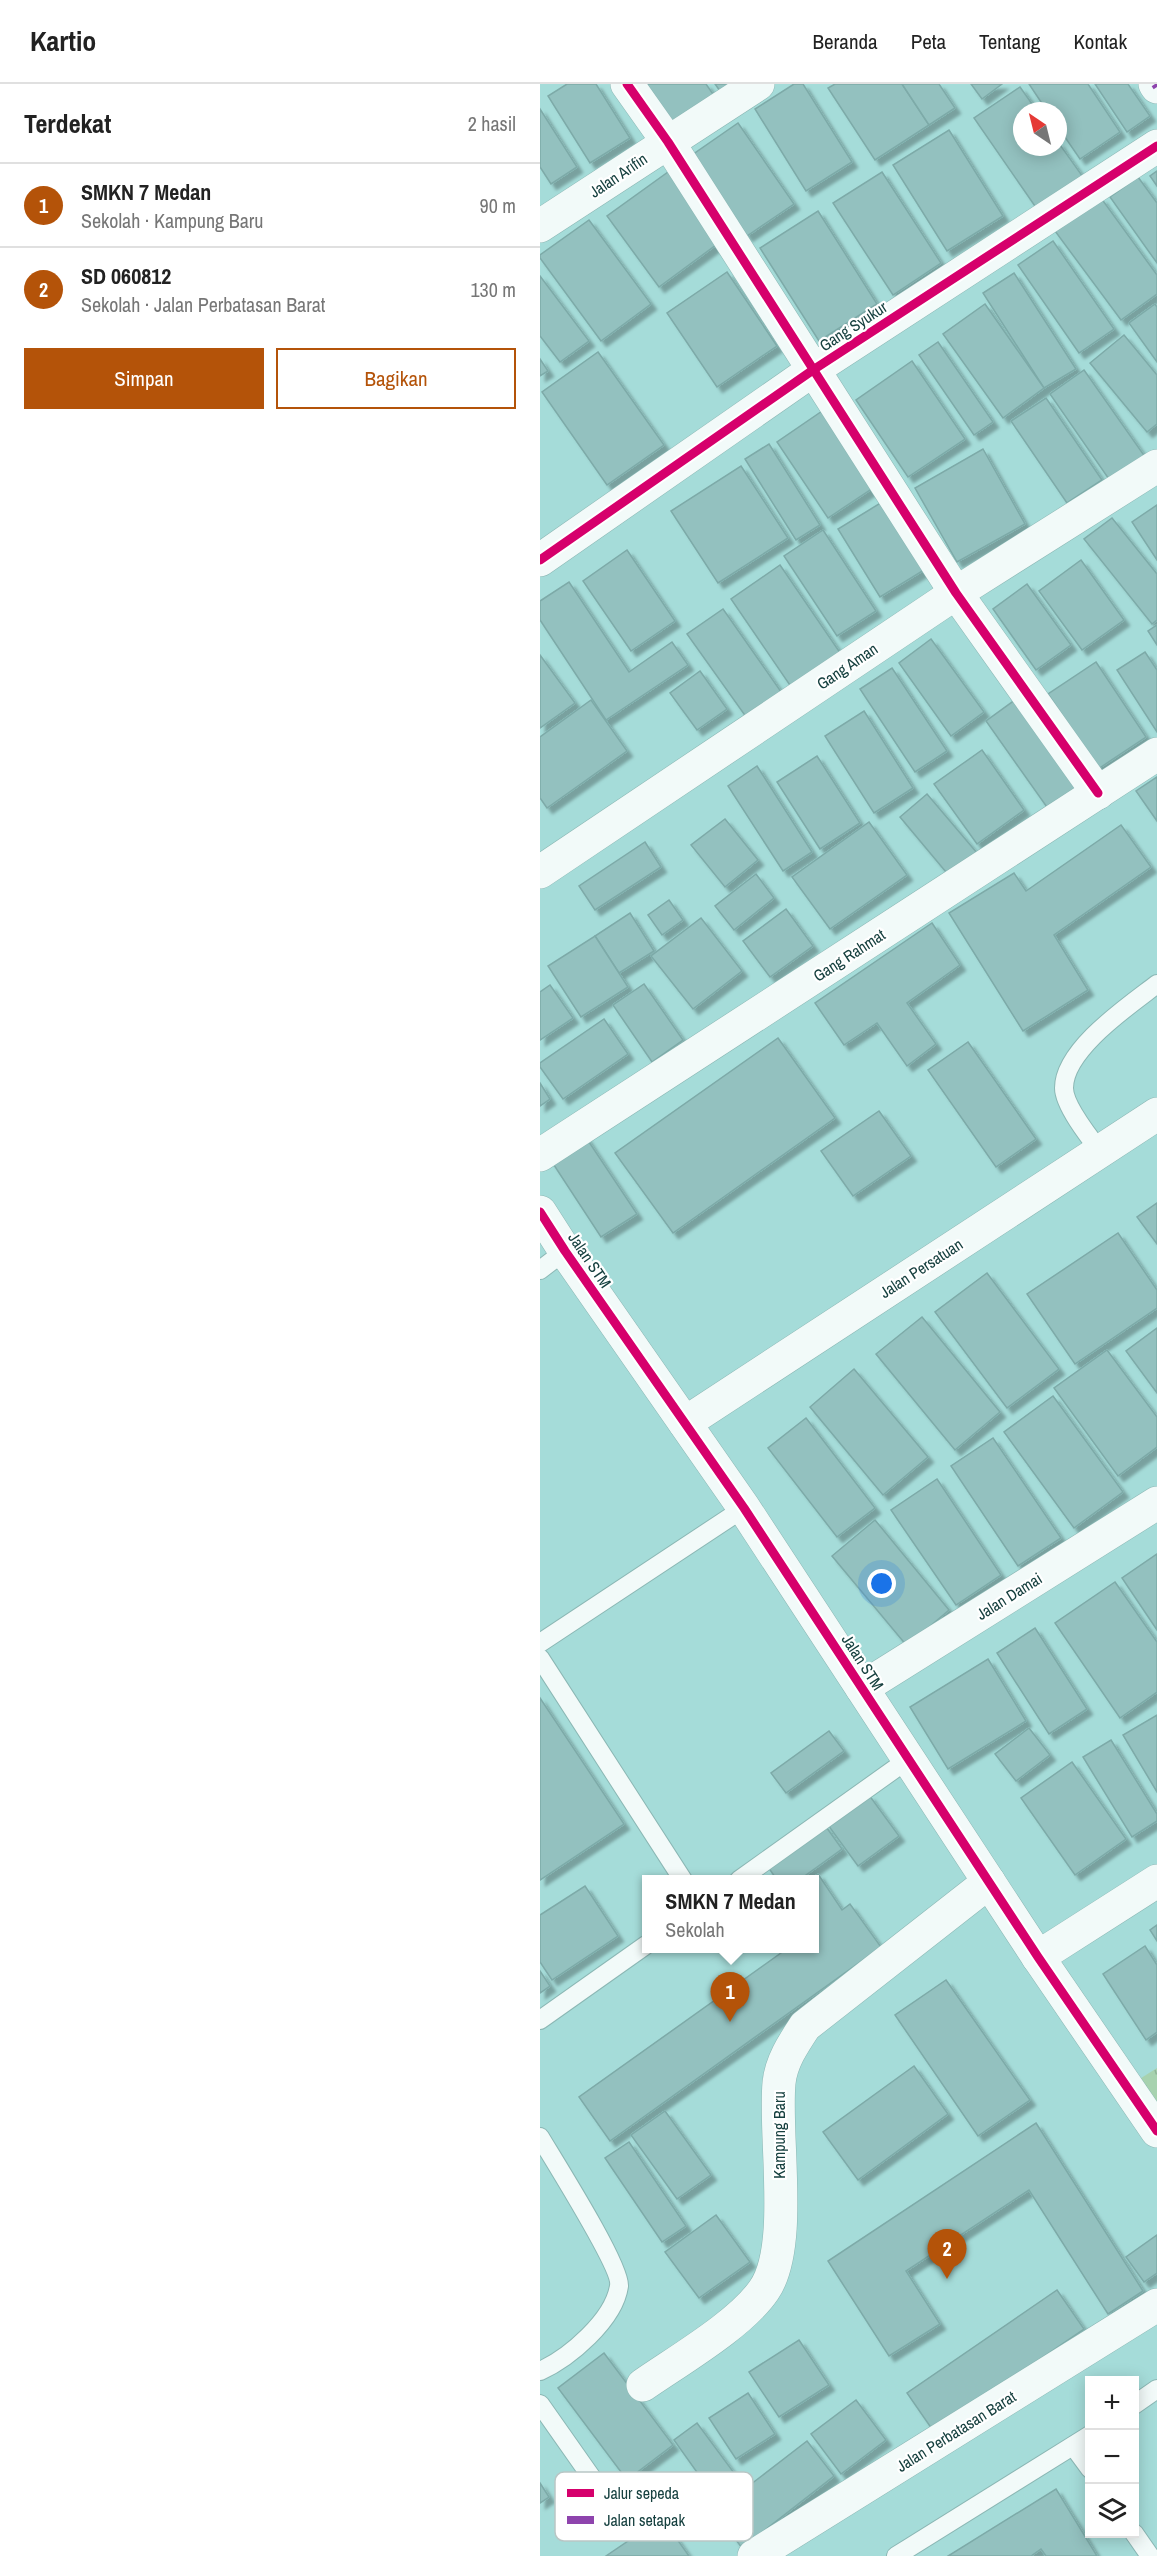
<!DOCTYPE html>
<html lang="id">
<meta charset="utf-8">
<style>
:root{--surface:#fff;--page:#f6f6f6;--text:#222;--muted:#767676;--line:#e0e0e0;--accent:#b45309}
body{margin:0;font-family:"Archivo Narrow",sans-serif;background:var(--page);color:var(--text)}
.controls{position:absolute;right:18px;bottom:18px;display:grid;overflow:hidden;border-radius:0px;box-shadow:0 3px 15px #0003}
.controls button{width:54px;height:54px;display:grid;place-items:center;padding:0;border:0;border-bottom:2px solid var(--line);background:var(--surface);color:var(--text);font:30px sans-serif}
.compass{position:absolute;left:473px;top:18px;width:54px;height:54px;border-radius:50%;background:var(--surface);box-shadow:0 3px 15px #0003;rotate:325deg}
.you{position:absolute;left:342px;top:1500px;width:21px;height:21px;margin:-15px;border:4px solid #fff;border-radius:50%;background:#1a73e8;box-shadow:0 0 0 9px #1a73e833}
.badge{display:grid;place-items:center;width:39px;height:39px;border-radius:50%;background:var(--accent);color:#fff;font-size:20px;font-weight:700}
.pin{position:absolute;translate:-50% -50px;filter:drop-shadow(0 2px 3px #0008)}
.pin::after{content:'';position:absolute;top:32px;width:21px;height:18px;background:inherit;clip-path:polygon(0 0,100% 0,50% 100%)}
.popup{position:absolute;left:102px;top:1791px;width:177px;height:78px;box-sizing:border-box;display:grid;place-content:center;border-radius:0px;background:var(--surface);filter:drop-shadow(0 2px 4px #0005);font-size:20px;white-space:nowrap;color:var(--muted)}
.popup b{font-size:22px;color:var(--text)}
.popup::after{content:'';position:absolute;left:50%;top:100%;margin-left:-12px;border:12px solid transparent;border-top-color:var(--surface)}
.list{margin:0;padding:0;list-style:none}
h2{display:flex;justify-content:space-between;align-items:center;height:78px;margin:0;padding:0 24px;font-size:26px}
h2 small{font-size:20px;font-weight:400;color:var(--muted)}
.list li{display:grid;grid-template-columns:39px 1fr auto;gap:18px;align-items:center;box-sizing:border-box;height:84px;padding:0 24px;border-top:2px solid var(--line)}
.list b{display:block;font-size:22px;white-space:nowrap}
.list p{margin:0;font-size:20px;white-space:nowrap;color:var(--muted)}
.list em{font-size:20px;font-style:normal;color:var(--muted)}
.actions{display:flex;gap:12px;padding:18px 24px}
.actions a{flex:1;padding:14px 0;border:2px solid var(--accent);border-radius:0px;text-align:center;font-size:21px;color:var(--accent)}
.actions .main{background:var(--accent);color:#fff}
.icon{flex:none;width:33px;height:33px;fill:none;stroke:currentColor;stroke-width:2;stroke-linecap:round;stroke-linejoin:round}
.map{position:relative;flex:none;width:617px;height:2472px;overflow:hidden}
header{display:flex;align-items:center;gap:36px;box-sizing:border-box;height:84px;padding:0 30px;background:var(--surface);border-bottom:2px solid var(--line)}
header strong{font-size:28px}
nav{display:flex;gap:33px;margin-inline-start:auto;font-size:21px}
main{display:flex}
aside{flex:1;background:var(--surface)}
.map>svg:first-child{display:block}
.grass{fill:url(#grass-tufts)}
.building{fill:#93c1bf;stroke:#7daaa8;stroke-width:1.5;filter:url(#shadow)}
.lines{fill:none;stroke-linecap:round;stroke-linejoin:round}
.lane-casing{stroke:#8bb7b4;stroke-width:20}
.street-casing{stroke:#8bb7b4;stroke-width:34}
.secondary-casing{stroke:#8bb7b4;stroke-width:34}
.lane{stroke:#f2faf9;stroke-width:18}
.street{stroke:#f2faf9;stroke-width:33}
.secondary{stroke:#f2faf9;stroke-width:33}
.quiet{stroke:#8e44ad;stroke-width:8;stroke-dasharray:15 8;stroke-linecap:butt}
.cycleway-casing{stroke:#fff;stroke-width:13}
.cycleway{stroke:#d6006c;stroke-width:9}
.labels{text-anchor:middle;dominant-baseline:central;stroke-width:4.5;stroke-linejoin:round;paint-order:stroke}
.street-label{font-size:16px;fill:#16403f;stroke:#fff}
.key{fill:#fff;stroke:#b9c6c5;stroke-width:1.5}
.key-label{font-size:16px;fill:#16403f}
</style>
<header>
<strong>Kartio</strong>
<nav><a>Beranda</a><a>Peta</a><a>Tentang</a><a>Kontak</a></nav>
</header>
<main>
<aside>
<h2>Terdekat<small>2 hasil</small></h2>
<ul class="list">
<li><span class="badge">1</span><div><b>SMKN 7 Medan</b><p>Sekolah · Kampung Baru</p></div><em>90 m</em></li>
<li><span class="badge">2</span><div><b>SD 060812</b><p>Sekolah · Jalan Perbatasan Barat</p></div><em>130 m</em></li>
</ul>
<div class="actions"><a class="main">Simpan</a><a>Bagikan</a></div>
</aside>
<div class="map">
<svg width="617" height="2472" viewBox="0 0 617 2472">
<defs>
<pattern id="grass-tufts" width="24" height="20" patternUnits="userSpaceOnUse" patternTransform="scale(1.5)"><rect width="24" height="20" fill="#a7d2af"/><path d="M3 7l-1-3M5 7V3M7 7l1-3M15 17l-1-3M17 17v-4M19 17l1-3" fill="none" stroke="#8fb598"/></pattern>
<filter id="shadow"><feDropShadow dx="5.5" dy="5.5" stdDeviation="1.5" flood-color="#0004"/></filter>
</defs>
<rect width="100%" height="100%" fill="#a5dcd9"/>
<path class="grass" d="M617,1984V2026L598,1996Z"/>
<g class="building">
<path d="M27,0H56L90,54L50,79L8,12Z"/>
<path d="M100,0H166L175,13L129,43Z"/>
<path d="M175,0H191L180,7Z"/>
<path d="M254,0H263L312,78L266,107L215,25Z"/>
<path d="M295,0H362L389,41L335,76L288,4Z"/>
<path d="M362,0H399L415,24L389,41Z"/>
<path d="M431,0H462L442,15Z"/>
<path d="M489,0H548L580,48L540,75L518,43V27H507Z"/>
<path d="M555,0H588L610,32L587,48Z"/>
<path d="M480,3L497,27H482V63H518V58L543,93L497,125L434,34Z"/>
<path d="M0,25L37,83L11,100L0,83Z"/>
<path d="M198,39L254,120L207,152L152,71Z"/>
<path d="M409,46L463,132L407,167L353,81Z"/>
<path d="M617,87V102L610,92Z"/>
<path d="M128,88L180,158L119,203L67,132Z"/>
<path d="M342,88L401,179L353,211L293,119Z"/>
<path d="M598,93L617,119V179L570,113Z"/>
<path d="M561,114L617,191V210L581,236L515,147Z"/>
<path d="M278,127L337,220L279,257L220,164Z"/>
<path d="M49,136L111,220L61,257L0,174V171Z"/>
<path d="M513,157L574,245L539,269L478,181Z"/>
<path d="M187,188L237,262L177,303L127,229Z"/>
<path d="M474,189L536,285L504,304L443,209Z"/>
<path d="M0,192L49,257L20,278L0,252Z"/>
<path d="M445,220L504,304L463,334L403,250Z"/>
<path d="M615,220L617,223V278L589,239Z"/>
<path d="M584,251L617,291V340L607,348L550,279Z"/>
<path d="M398,258L453,338L434,351L379,271Z"/>
<path d="M58,268L124,361L67,401L2,308Z"/>
<path d="M0,275L8,287L0,292Z"/>
<path d="M372,277L425,355L368,393L316,316Z"/>
<path d="M544,286L608,377L573,401L510,310Z"/>
<path d="M506,314L562,396L527,419L471,337Z"/>
<path d="M288,323L339,400L288,434L237,358Z"/>
<path d="M229,360L280,441L256,456L205,375Z"/>
<path d="M443,365L485,440L417,478L375,404Z"/>
<path d="M201,382L248,454L178,499L131,427Z"/>
<path d="M347,415L389,483L340,513L298,445Z"/>
<path d="M617,421V476L592,438Z"/>
<path d="M572,434L617,490V536L612,540L544,455Z"/>
<path d="M283,446L336,527L297,552L244,472Z"/>
<path d="M87,466L135,537L91,567L43,497Z"/>
<path d="M541,476L584,536L542,566L499,507Z"/>
<path d="M240,481L305,576L256,610L191,515Z"/>
<path d="M29,498L89,588L132,558L148,581L66,636L0,536V517Z"/>
<path d="M487,500L531,561L496,586L453,525Z"/>
<path d="M183,525L244,612L209,637L147,550Z"/>
<path d="M617,541V561L608,547Z"/>
<path d="M391,555L444,628L411,652L359,579Z"/>
<path d="M605,568L617,586V648L577,586Z"/>
<path d="M0,571L35,619L0,644Z"/>
<path d="M556,578L606,653L558,685L508,610Z"/>
<path d="M352,584L407,667L375,688L320,605Z"/>
<path d="M160,587L187,625L157,646L130,609Z"/>
<path d="M479,613L542,703L509,726L446,637Z"/>
<path d="M51,616L87,667L7,724L0,714V653Z"/>
<path d="M324,627L373,704L334,729L285,652Z"/>
<path d="M442,666L484,726L437,760L394,700Z"/>
<path d="M277,672L320,739L280,765L237,698Z"/>
<path d="M217,682L272,768L243,787L188,702Z"/>
<path d="M617,693V737L596,707Z"/>
<path d="M387,710L443,776L416,800L360,733Z"/>
<path d="M185,735L218,776L185,803L151,761Z"/>
<path d="M329,738L367,791L290,845L252,793Z"/>
<path d="M581,741L611,783L514,851L548,906L483,947L409,829L474,789L486,807Z"/>
<path d="M105,758L121,783L55,826L39,802Z"/>
<path d="M216,790L234,814L194,846L175,822Z"/>
<path d="M129,816L143,836L122,851L108,831Z"/>
<path d="M246,825L273,862L230,893L203,857Z"/>
<path d="M90,829L114,867L79,889L55,852Z"/>
<path d="M161,834L202,887L153,925L111,872Z"/>
<path d="M392,839L420,881L367,919L396,960L367,982L337,939L304,961L275,919Z"/>
<path d="M55,852L88,903L41,933L8,882Z"/>
<path d="M104,900L143,956L112,978L73,921Z"/>
<path d="M10,901L33,934L0,956V908Z"/>
<path d="M64,935L88,970L23,1015L0,983V979Z"/>
<path d="M238,954L295,1034L133,1149L75,1069Z"/>
<path d="M428,958L496,1055L456,1083L388,986Z"/>
<path d="M0,999L10,1015L0,1022Z"/>
<path d="M339,1027L371,1072L313,1112L281,1067Z"/>
<path d="M45,1052L97,1130L61,1153L10,1075Z"/>
<path d="M617,1119V1160L597,1133Z"/>
<path d="M578,1149L617,1206V1224L535,1280L487,1210Z"/>
<path d="M447,1189L519,1285L467,1324L395,1228Z"/>
<path d="M382,1233L460,1328L415,1366L336,1270Z"/>
<path d="M617,1244V1309L586,1267Z"/>
<path d="M567,1266L617,1333V1363L578,1392L514,1304Z"/>
<path d="M314,1285L388,1373L343,1411L270,1323Z"/>
<path d="M513,1312L583,1408L534,1444L464,1348Z"/>
<path d="M266,1334L335,1424L297,1453L228,1364Z"/>
<path d="M453,1354L521,1454L478,1482L411,1382Z"/>
<path d="M397,1395L461,1491L416,1521L351,1426Z"/>
<path d="M335,1436L409,1526L367,1562L292,1472Z"/>
<path d="M617,1470V1546L582,1494Z"/>
<path d="M575,1498L617,1558V1608L580,1634L515,1539Z"/>
<path d="M495,1544L547,1625L509,1650L457,1569Z"/>
<path d="M448,1575L486,1637L408,1685L370,1623Z"/>
<path d="M0,1614L84,1740L0,1796Z"/>
<path d="M617,1631V1708L583,1651Z"/>
<path d="M489,1644L510,1671L476,1697L455,1670Z"/>
<path d="M289,1647L304,1667L246,1709L231,1689Z"/>
<path d="M571,1656L617,1730V1737L592,1753L543,1673Z"/>
<path d="M532,1678L586,1755L535,1791L481,1714Z"/>
<path d="M329,1711L359,1752L318,1782L288,1741Z"/>
<path d="M284,1740L302,1765L259,1796H237L226,1780Z"/>
<path d="M278,1790L302,1826L310,1820L341,1863L70,2057L39,2013L248,1864H274V1796H270Z"/>
<path d="M45,1802L78,1852L12,1896L0,1878V1831Z"/>
<path d="M617,1841V1857L610,1846Z"/>
<path d="M605,1862L617,1881V1948L606,1956L563,1890Z"/>
<path d="M0,1887L10,1902L0,1909Z"/>
<path d="M406,1896L490,2016L438,2052L355,1931Z"/>
<path d="M374,1982L408,2030L318,2096L283,2048Z"/>
<path d="M125,2027L171,2091L137,2115L91,2051Z"/>
<path d="M496,2039L603,2207L568,2230L489,2106L366,2187L400,2240L349,2272L288,2177Z"/>
<path d="M89,2058L146,2142L122,2158L65,2074Z"/>
<path d="M176,2131L210,2178L159,2214L125,2168Z"/>
<path d="M617,2151V2189L604,2198L586,2173Z"/>
<path d="M517,2206L544,2245L394,2348L367,2309Z"/>
<path d="M259,2256L289,2301L239,2333L209,2288Z"/>
<path d="M64,2269L133,2361L87,2396L18,2304Z"/>
<path d="M208,2309L235,2350L196,2375L169,2334Z"/>
<path d="M316,2316L346,2356L301,2390L271,2350Z"/>
<path d="M157,2339L200,2397L176,2415L134,2356Z"/>
<path d="M267,2357L294,2392L202,2464L175,2428Z"/>
<path d="M0,2399L9,2413L0,2419Z"/>
<path d="M516,2405L557,2472H506L501,2465L491,2472H408Z"/>
<path d="M122,2434L149,2472H66Z"/>
</g>
<g class="lines">
<defs>
<g id="lane">
<path d="M560,1067C549,1053 524,1021 524,1004C524,965 590,921 617,900"/>
<path d="M0,1186L25,1167"/>
<path d="M0,1559L204,1424"/>
<path d="M0,1574L143,1796"/>
<path d="M199,1796L370,1674"/>
<path d="M0,1936L106,1861"/>
<path d="M0,2053C13,2075 82,2184 79,2202C74,2236 29,2274 0,2287"/>
<path d="M0,2320L78,2431"/>
<path d="M594,2321L617,2305"/>
<path d="M533,2362L550,2385"/>
<path d="M594,2449L610,2472"/>
<path d="M356,2472L550,2351"/>
</g>
<g id="street">
<path d="M87,0L128,58L416,509L558,709"/>
<path d="M615,0L617,3"/>
<path d="M0,142L218,0"/>
<path d="M0,476L273,286L617,62"/>
<path d="M0,788L416,509L617,382"/>
<path d="M0,1071L617,670"/>
<path d="M145,1339L617,1030"/>
<path d="M322,1604L617,1419"/>
<path d="M498,1873L617,1797"/>
<path d="M103,2301C139,2276 201,2240 224,2206C254,2163 234,2053 239,1999C241,1978 253,1960 265,1942L449,1798"/>
<path d="M214,2472L617,2221"/>
</g>
<path id="secondary" d="M0,1128L25,1167L204,1424L498,1873L617,2047"/>
</defs>
<use href="#lane" class="lane-casing"/>
<use href="#street" class="street-casing"/>
<use href="#secondary" class="secondary-casing"/>
<use href="#lane" class="lane"/>
<use href="#street" class="street"/>
<use href="#secondary" class="secondary"/>
<path class="quiet" d="M615,0L617,3"/>
<defs>
<g id="cycleway">
<path d="M87,0L128,58L416,509L558,709"/>
<path d="M0,476L273,286L617,62"/>
<path d="M0,1128L25,1167L204,1424L498,1873L617,2047"/>
</g>
</defs>
<use href="#cycleway" class="cycleway-casing"/>
<use href="#cycleway" class="cycleway"/>
</g>
<g class="labels">
<g class="street-label">
<text transform="translate(78 91) rotate(-34)">Jalan Arifin</text>
<text transform="translate(313 242) rotate(-33)">Gang Syukur</text>
<text transform="translate(307 582) rotate(-34)">Gang Aman</text>
<text transform="translate(309 871) rotate(-33)">Gang Rahmat</text>
<text transform="translate(50 1176) rotate(56)">Jalan STM</text>
<text transform="translate(381 1184) rotate(-33)">Jalan Persatuan</text>
<text transform="translate(469 1512) rotate(-32)">Jalan Damai</text>
<text transform="translate(323 1578) rotate(57)">Jalan STM</text>
<text transform="translate(239 2051) rotate(-90)">Kampung Baru</text>
<text transform="translate(416 2347) rotate(-32)">Jalan Perbatasan Barat</text>
</g>
</g>
<rect x="15" y="2388" width="198" height="69" rx="9" class="key"/>
<rect x="27" y="2405" width="27" height="8" fill="#d6006c"/>
<rect x="27" y="2432" width="27" height="8" fill="#8e44ad"/>
<g class="key-label">
<text x="64" y="2415">Jalur sepeda</text>
<text x="64" y="2442">Jalan setapak</text>
</g>
</svg>
<div class="controls">
<button>+</button>
<button>−</button>
<button><svg class="icon" aria-label="layers" viewBox="0 0 24 24"><path d="M12 4l9 5-9 5-9-5zM3 14l9 5 9-5"/></svg></button>
</div>
<svg class="compass" viewBox="-18 -18 36 36"><path d="M0-13l5 13h-10z" fill="#e53935"/><path d="M0 13l5-13h-10z" fill="#767676"/></svg>
<div class="you"></div>
<div class="pin badge" style="left:190px;top:1938px">1</div>
<div class="popup"><b>SMKN 7 Medan</b>Sekolah</div>
<div class="pin badge" style="left:407px;top:2195px">2</div>
</div>
</main>
